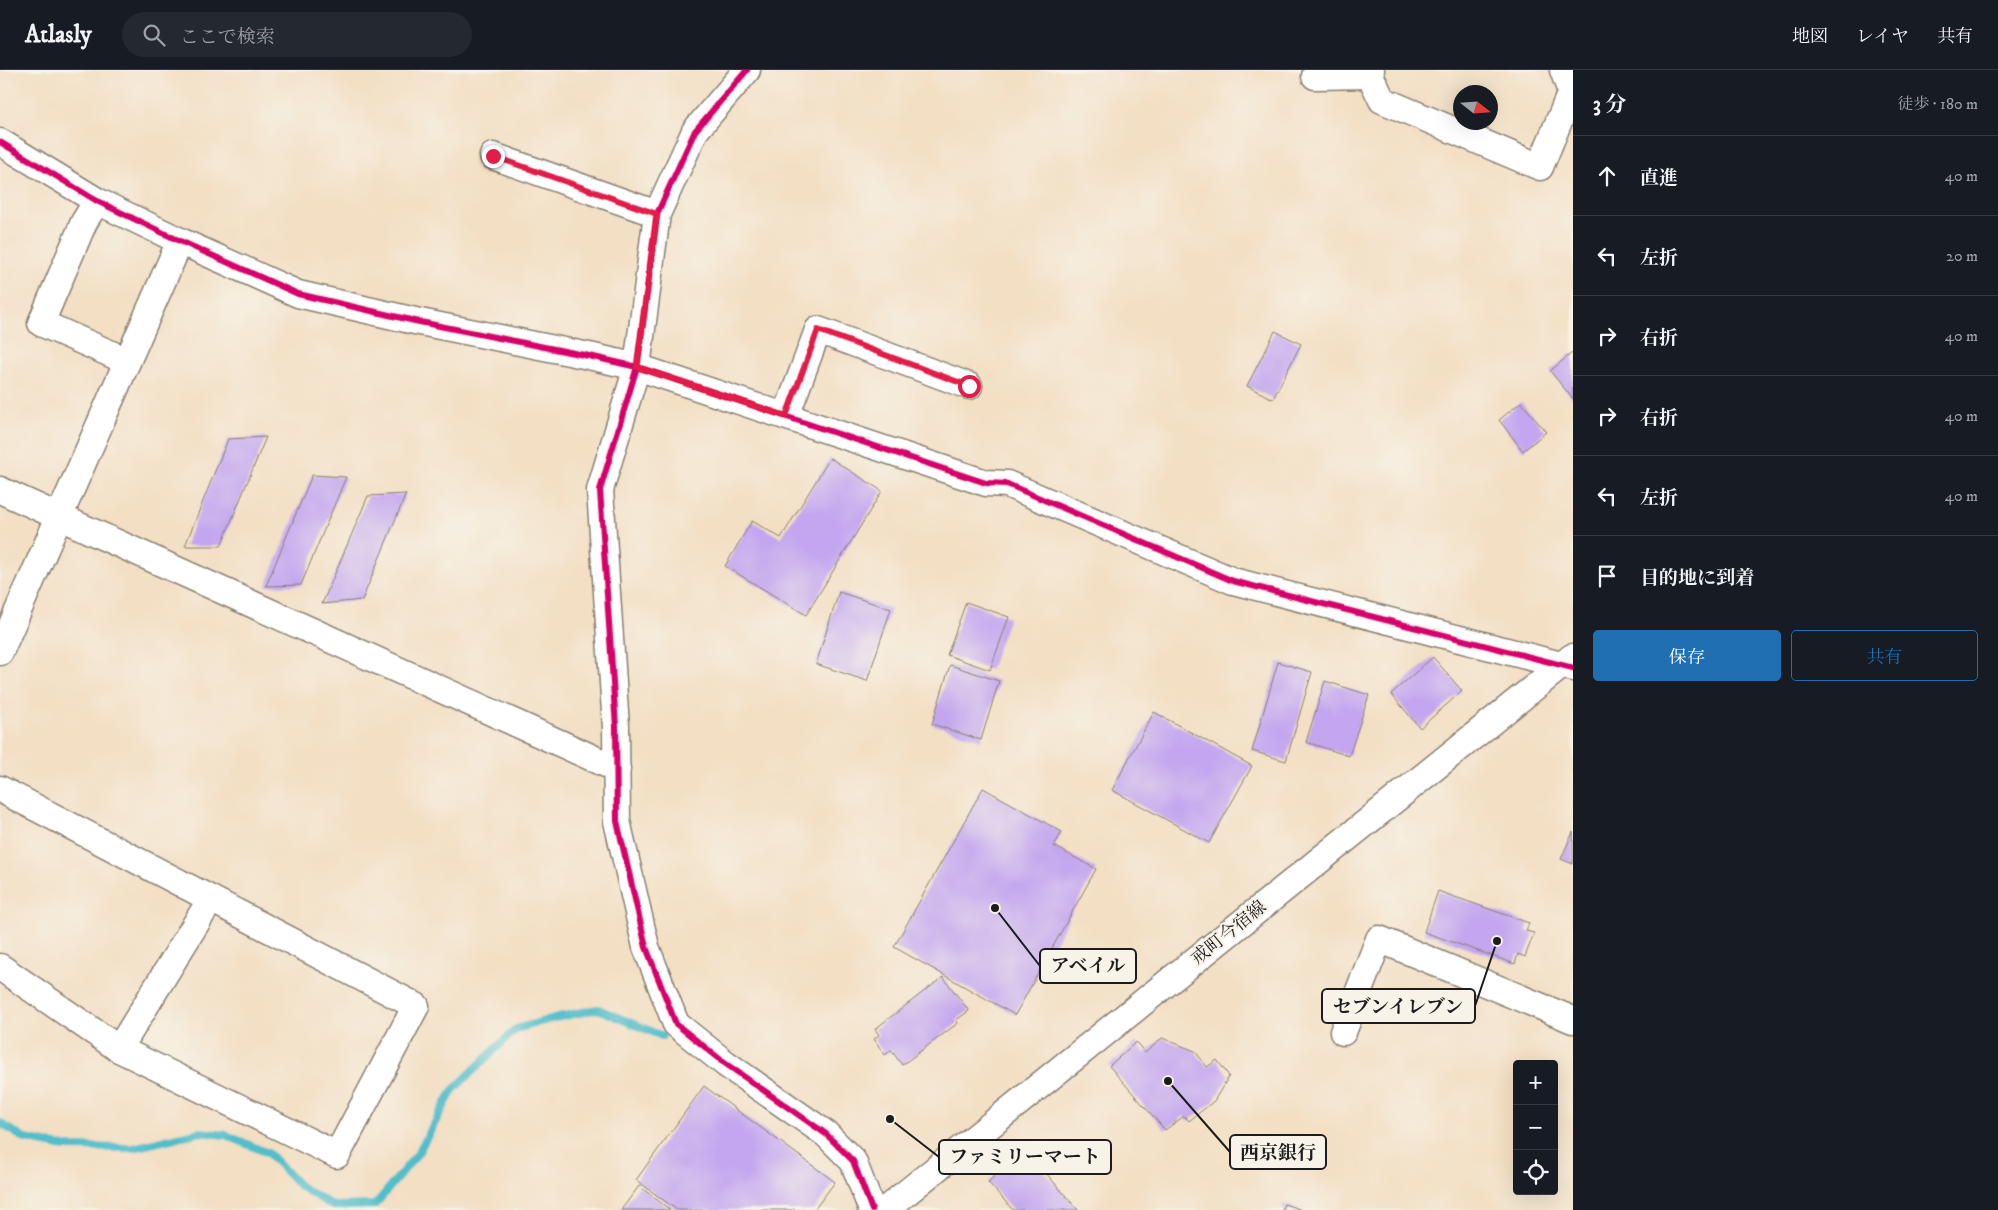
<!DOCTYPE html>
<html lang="ja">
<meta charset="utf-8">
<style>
:root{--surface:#171b24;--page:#242831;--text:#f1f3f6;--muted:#9ea1a6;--line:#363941;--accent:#1f6fb2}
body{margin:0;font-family:"IM FELL DW Pica","Noto Serif JP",serif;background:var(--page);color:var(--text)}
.controls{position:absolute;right:15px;bottom:15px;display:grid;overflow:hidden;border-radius:5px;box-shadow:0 5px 20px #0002}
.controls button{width:45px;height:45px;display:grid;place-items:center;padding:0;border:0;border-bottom:1px solid var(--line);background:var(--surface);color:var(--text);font:25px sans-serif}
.compass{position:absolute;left:1453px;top:15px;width:45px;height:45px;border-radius:50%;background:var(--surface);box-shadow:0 5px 20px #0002;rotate:107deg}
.stop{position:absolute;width:15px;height:15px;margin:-11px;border:4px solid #e11d48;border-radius:50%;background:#fff}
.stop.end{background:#e11d48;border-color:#fff;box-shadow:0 1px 5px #0008}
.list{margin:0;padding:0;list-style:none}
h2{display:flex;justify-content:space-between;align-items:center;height:65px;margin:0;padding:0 20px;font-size:21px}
h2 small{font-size:16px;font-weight:400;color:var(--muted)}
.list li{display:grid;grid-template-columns:32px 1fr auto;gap:15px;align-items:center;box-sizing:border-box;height:80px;padding:0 20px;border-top:1px solid var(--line)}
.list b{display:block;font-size:19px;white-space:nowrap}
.list em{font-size:16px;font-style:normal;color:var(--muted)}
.actions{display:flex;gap:10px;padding:15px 20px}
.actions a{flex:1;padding:11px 0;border:1px solid var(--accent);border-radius:5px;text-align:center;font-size:18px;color:var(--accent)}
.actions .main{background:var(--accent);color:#fff}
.icon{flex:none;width:28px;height:28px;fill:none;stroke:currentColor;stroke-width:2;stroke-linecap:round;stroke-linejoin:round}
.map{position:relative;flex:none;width:1573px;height:1140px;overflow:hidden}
header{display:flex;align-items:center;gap:30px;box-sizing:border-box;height:70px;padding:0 25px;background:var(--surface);border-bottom:1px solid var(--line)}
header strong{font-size:24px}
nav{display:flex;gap:28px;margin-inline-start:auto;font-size:18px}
.search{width:350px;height:45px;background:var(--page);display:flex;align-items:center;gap:12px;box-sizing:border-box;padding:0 18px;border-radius:28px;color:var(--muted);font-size:19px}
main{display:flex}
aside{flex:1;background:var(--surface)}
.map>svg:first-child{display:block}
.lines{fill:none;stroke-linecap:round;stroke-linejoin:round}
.stream{stroke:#51beca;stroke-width:8}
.building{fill:#c3a6ef}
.minor-casing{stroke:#887e70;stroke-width:29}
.minor{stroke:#fff;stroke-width:26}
.cycleway-casing{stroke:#f7f3e8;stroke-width:9}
.cycleway{stroke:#d6006c;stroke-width:6}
.route{stroke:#e11d48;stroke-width:6}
.labels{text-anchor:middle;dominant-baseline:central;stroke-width:4.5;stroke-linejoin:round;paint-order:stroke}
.street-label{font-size:18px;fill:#1c1c1c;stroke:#f7f3e8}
.leader{fill:none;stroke:#1c1c1c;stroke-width:2}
.callout-dot{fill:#1c1c1c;stroke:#f7f3e8;stroke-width:2}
.callout{fill:#f7f3e8;stroke:#1c1c1c;stroke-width:2}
.callout-label{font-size:19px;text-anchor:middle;font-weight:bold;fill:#1c1c1c}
</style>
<header>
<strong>Atlasly</strong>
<div class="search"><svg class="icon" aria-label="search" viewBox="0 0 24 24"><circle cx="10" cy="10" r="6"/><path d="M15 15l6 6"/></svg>ここで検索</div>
<nav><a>地図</a><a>レイヤ</a><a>共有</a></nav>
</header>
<main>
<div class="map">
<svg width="1573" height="1140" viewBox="0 0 1573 1140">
<rect width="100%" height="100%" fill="#f7f3e8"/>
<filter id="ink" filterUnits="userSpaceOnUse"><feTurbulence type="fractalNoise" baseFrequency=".02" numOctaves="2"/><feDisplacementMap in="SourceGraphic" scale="10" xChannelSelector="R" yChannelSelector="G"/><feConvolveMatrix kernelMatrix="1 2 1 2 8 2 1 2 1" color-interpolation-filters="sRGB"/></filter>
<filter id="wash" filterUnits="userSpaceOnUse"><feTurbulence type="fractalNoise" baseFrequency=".0096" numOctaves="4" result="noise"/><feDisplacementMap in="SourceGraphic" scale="20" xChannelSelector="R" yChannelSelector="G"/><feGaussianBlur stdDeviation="1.12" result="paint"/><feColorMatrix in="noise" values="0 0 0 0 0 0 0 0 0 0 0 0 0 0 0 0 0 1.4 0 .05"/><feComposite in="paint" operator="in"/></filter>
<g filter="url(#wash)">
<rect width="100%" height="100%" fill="#f3dfc4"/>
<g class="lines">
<path class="stream" d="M0,1053L25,1069L65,1077L133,1078L200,1062L226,1065L268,1083L301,1117L333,1136L375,1135L418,1083L453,1020L516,959L554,948L598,939L662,966"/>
</g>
<g id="blocks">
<g class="building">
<path d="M1275,261L1301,274L1273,329L1247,316Z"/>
<path d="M1573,282V329L1550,301Z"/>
<path d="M1521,332L1546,362L1523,381L1499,350Z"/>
<path d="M266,367L221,476H185L228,369Z"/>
<path d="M830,388L882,421L806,545L725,496L752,451L781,468Z"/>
<path d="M312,405L346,407L301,515L266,516Z"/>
<path d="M406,424L362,530L322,534L368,426Z"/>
<path d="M839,522L891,539L867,611L816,594Z"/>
<path d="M966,532L1009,547L990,600L947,585Z"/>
<path d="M1433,587L1462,621L1420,658L1391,624Z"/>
<path d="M1278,592L1312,602L1286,691L1252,681Z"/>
<path d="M950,595L999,611L981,670L932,654Z"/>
<path d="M1325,611L1369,625L1349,686L1306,672Z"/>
<path d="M1154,642L1252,696L1209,773L1112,720Z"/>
<path d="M983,718L1062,762L1054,776L1096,799L1015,945L894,877Z"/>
<path d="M1573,762V794L1561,789Z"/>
<path d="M1438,821L1529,853L1526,861L1534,863L1525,887L1518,884L1515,894L1424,862Z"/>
<path d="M943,907L969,941L956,950L958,953L902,995L891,980L885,985L874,969L879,965L875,959Z"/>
<path d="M1162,968L1195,981L1207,997L1217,990L1229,1006L1214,1031L1189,1051L1184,1046L1165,1060L1109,996L1136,972L1145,983Z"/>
<path d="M704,1016L835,1112L814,1140H677L636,1110Z"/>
<path d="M1025,1079L1078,1140H1013L988,1112Z"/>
<path d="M639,1116L670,1140H621Z"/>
<path d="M1284,1134L1302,1140H1282Z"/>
</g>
</g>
</g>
<g filter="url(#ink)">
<use href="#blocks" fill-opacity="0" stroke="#887e70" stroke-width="1"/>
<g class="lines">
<defs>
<g id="minor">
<path d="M747,0L695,61L657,144L637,297L600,420L616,657L617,751L646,877L676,954L726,994L826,1064L853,1091L872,1140"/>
<path d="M1371,0L1370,5L1382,30L1540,97L1571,22L1563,0"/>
<path d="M1315,6L1370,5"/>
<path d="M0,72L97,131L180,171L298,224L415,251L589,286L637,297L986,413L1007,414L1233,511L1573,598"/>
<path d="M493,86L657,144"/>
<path d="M97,131L84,152L41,253L127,291"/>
<path d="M786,346L818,260L969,316"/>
<path d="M0,420L617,699"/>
<path d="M0,582L180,171"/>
<path d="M0,719L416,936L337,1085L119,979L0,897"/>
<path d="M1343,962L1379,869L1573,950"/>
<path d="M119,979L211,829"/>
<path d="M885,1140L1572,587"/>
</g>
</defs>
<use href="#minor" class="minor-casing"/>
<use href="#minor" class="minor"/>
<defs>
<g id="cycleway">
<path d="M747,0L695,61L657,144L637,297L600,420L616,657L617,751L646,877L676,954L726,994L826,1064L853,1091L872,1140"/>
<path d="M0,72L97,131L180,171L298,224L415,251L589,286L637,297L986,413L1007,414L1233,511L1573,598"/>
</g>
</defs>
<use href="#cycleway" class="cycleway-casing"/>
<use href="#cycleway" class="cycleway"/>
</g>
</g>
<g class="lines" filter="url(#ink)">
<path class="route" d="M493,86L657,144L637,297L786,346L818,260L969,316"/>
</g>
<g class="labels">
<g class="street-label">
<text transform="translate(1229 863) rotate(-39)">戒町今宿線</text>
</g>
</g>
<path class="leader" d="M995 838L1040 896M1497 871L1475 936M1168 1011L1230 1082M890 1049L939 1087"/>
<g class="callout-dot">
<circle cx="995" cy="838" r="5"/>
<circle cx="1497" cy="871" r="5"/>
<circle cx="1168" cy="1011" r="5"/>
<circle cx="890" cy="1049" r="5"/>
</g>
<g class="callout">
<rect x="1040" y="879" width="96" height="34" rx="5"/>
<rect x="1322" y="919" width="153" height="34" rx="5"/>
<rect x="1230" y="1065" width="96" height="34" rx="5"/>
<rect x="939" y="1070" width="172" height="34" rx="5"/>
</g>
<g class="callout-label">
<text x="1088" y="902">アベイル</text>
<text x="1398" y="943">セブンイレブン</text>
<text x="1278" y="1089">西京銀行</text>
<text x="1025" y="1093">ファミリーマート</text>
</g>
</svg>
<div class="controls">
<button>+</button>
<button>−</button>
<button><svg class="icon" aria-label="locate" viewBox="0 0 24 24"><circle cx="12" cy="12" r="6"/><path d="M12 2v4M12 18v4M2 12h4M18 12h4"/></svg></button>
</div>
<svg class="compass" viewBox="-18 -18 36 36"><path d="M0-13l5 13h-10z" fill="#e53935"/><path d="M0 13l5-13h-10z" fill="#9ea1a6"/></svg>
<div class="stop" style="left:969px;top:316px"></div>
<div class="stop end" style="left:493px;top:86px"></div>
</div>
<aside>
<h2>3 分<small>徒歩 · 180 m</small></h2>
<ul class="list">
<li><svg class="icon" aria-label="ahead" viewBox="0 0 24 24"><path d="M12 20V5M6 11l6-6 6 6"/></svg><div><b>直進</b></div><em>40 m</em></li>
<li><svg class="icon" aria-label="left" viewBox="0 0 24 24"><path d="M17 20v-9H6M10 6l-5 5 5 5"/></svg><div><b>左折</b></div><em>20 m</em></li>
<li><svg class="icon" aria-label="right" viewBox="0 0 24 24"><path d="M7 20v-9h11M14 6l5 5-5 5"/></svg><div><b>右折</b></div><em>40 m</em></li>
<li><svg class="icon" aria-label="right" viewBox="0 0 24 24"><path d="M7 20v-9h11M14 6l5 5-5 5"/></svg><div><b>右折</b></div><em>40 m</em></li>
<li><svg class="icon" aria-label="left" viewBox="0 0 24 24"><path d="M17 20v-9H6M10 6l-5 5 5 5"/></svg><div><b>左折</b></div><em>40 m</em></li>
<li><svg class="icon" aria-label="arrive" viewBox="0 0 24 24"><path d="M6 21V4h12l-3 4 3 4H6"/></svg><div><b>目的地に到着</b></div></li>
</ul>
<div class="actions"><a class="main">保存</a><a>共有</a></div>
</aside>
</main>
